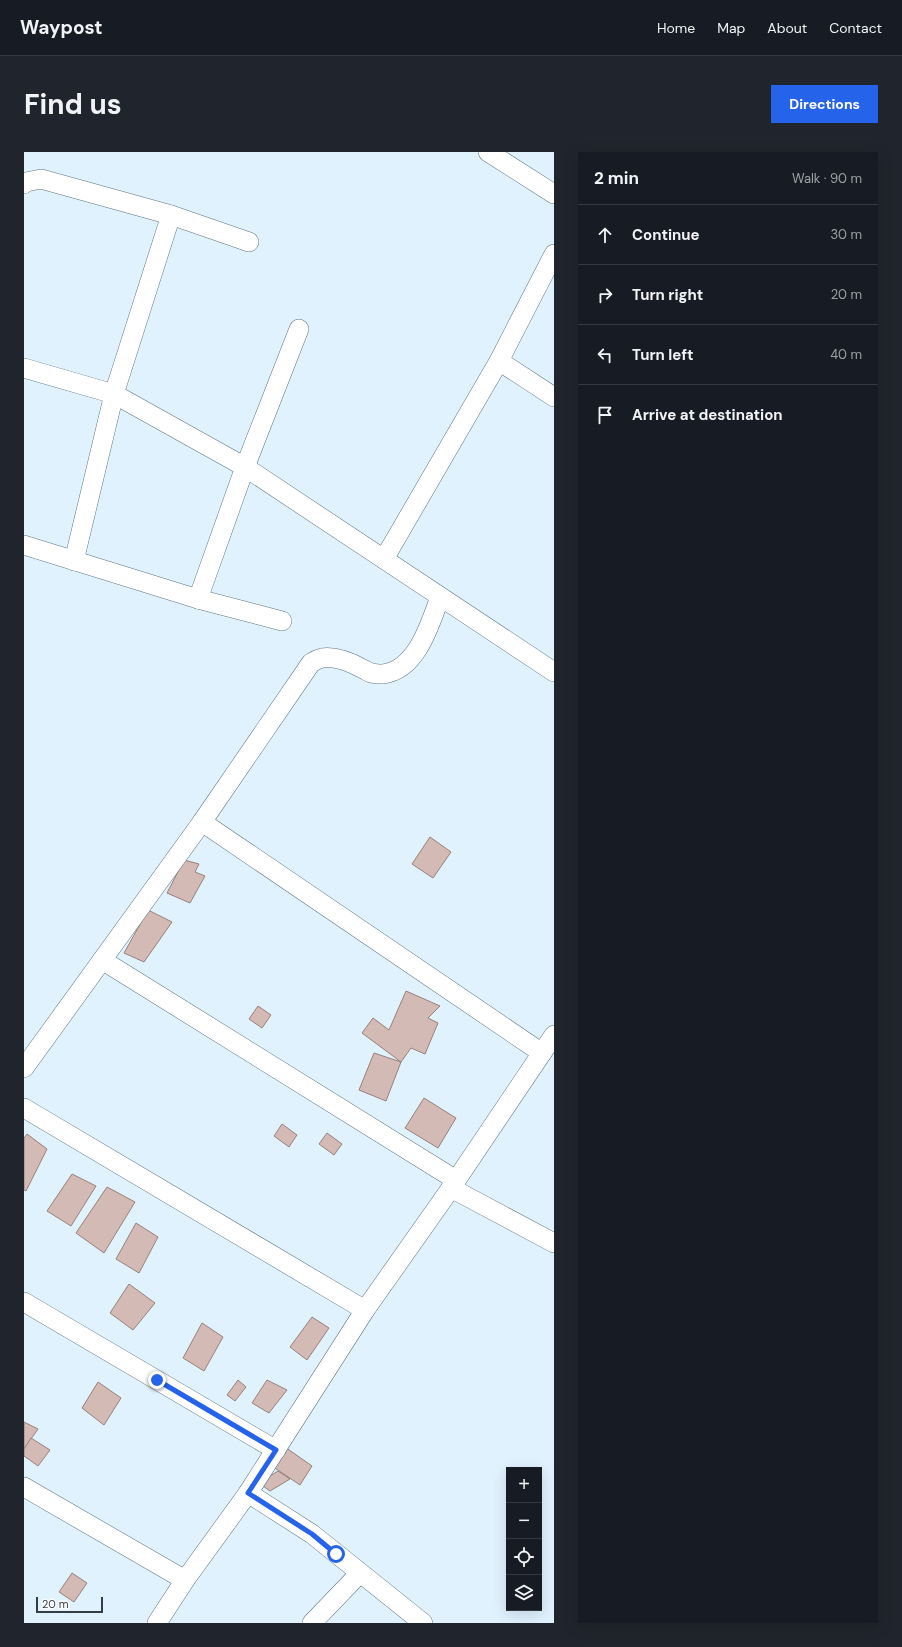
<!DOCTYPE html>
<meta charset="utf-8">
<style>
:root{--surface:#171b24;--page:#20242c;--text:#f1f3f6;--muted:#9ea1a6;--line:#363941;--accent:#2563eb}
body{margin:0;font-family:"DM Sans",sans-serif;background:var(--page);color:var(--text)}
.controls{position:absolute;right:12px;bottom:12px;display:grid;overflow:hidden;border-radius:0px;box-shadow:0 4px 16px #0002}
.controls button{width:36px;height:36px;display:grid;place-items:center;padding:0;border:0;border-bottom:1px solid var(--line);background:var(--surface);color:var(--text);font:20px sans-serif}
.scale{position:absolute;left:12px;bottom:10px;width:67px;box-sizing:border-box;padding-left:4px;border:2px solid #343d43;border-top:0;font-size:11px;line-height:14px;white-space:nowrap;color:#343d43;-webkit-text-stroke:3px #fcfcfc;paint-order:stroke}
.stop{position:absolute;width:12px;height:12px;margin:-9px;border:3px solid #2563eb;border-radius:50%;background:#fff}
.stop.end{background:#2563eb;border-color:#fff;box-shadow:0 1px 4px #0008}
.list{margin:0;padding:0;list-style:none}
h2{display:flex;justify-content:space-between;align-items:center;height:52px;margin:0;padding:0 16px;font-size:17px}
h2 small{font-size:13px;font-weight:400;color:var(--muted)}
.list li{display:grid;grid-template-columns:26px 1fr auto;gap:12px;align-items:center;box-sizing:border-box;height:60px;padding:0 16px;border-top:1px solid var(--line)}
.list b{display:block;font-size:15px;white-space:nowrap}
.list em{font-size:13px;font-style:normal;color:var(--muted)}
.icon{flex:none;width:22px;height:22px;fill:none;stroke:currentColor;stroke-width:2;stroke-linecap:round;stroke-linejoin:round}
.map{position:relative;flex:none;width:530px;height:1471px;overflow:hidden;border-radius:0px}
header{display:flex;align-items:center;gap:24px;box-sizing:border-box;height:56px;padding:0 20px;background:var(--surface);border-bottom:1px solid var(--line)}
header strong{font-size:19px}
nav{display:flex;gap:22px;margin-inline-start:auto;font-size:14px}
.intro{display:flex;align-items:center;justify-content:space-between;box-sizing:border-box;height:96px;padding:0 24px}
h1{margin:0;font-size:28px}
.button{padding:10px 18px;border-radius:0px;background:var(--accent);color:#fff;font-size:14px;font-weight:700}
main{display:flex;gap:24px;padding:0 24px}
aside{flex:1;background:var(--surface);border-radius:0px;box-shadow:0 4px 16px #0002}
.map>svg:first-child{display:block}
.building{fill:#d4bab4;stroke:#98807b}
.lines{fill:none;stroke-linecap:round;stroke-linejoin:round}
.street-casing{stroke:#5f7480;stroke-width:20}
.street{stroke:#fff;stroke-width:19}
.route{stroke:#2563eb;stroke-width:5}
</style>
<header>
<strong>Waypost</strong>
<nav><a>Home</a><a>Map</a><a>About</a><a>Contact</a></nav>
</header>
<div class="intro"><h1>Find us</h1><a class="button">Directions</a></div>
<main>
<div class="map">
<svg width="530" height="1471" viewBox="0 0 530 1471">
<rect width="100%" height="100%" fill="#dff2fe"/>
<g class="building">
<path d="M406,685L427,700L409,726L388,712Z"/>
<path d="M160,708L175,712L171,720L181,724L166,751L143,741Z"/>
<path d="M124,758L148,770L120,810L100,801Z"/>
<path d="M382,839L416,854L404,866L414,871L401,902L387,896L377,910L338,881L349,866L365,878Z"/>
<path d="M234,854L247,863L238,876L225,867Z"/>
<path d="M350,901L377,910L362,949L335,938Z"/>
<path d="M400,946L432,966L414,996L381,976Z"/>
<path d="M258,972L273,983L265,995L250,984Z"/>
<path d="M303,981L318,992L310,1003L295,992Z"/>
<path d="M3,982L23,997L2,1039L0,1038V986Z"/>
<path d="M48,1022L72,1034L47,1074L23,1059Z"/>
<path d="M83,1035L111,1050L80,1101L52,1081Z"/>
<path d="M112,1071L134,1085L115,1121L92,1107Z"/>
<path d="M105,1132L131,1151L109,1178L86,1161Z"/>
<path d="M288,1165L305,1176L283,1208L266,1195Z"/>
<path d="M178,1171L199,1185L180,1219L159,1206Z"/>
<path d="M214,1228L222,1235L211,1249L203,1243Z"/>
<path d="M243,1228L263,1238L245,1261L228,1251Z"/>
<path d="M74,1230L97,1246L80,1273L58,1256Z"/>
<path d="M0,1270L14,1277L0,1297Z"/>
<path d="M7,1286L26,1298L14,1314L0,1304V1297Z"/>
<path d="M261,1295L288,1314L276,1333L248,1314Z"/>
<path d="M254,1319L266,1327L246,1339L235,1331Z"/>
<path d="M48,1421L63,1431L50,1450L35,1440Z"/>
</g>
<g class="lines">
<defs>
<g id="street">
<path d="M464,0L530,42"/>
<path d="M0,32L2,30L17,27L147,63L225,90"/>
<path d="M475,209L530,245"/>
<path d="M0,216L90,242L221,315L530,520"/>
<path d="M0,393L174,447L258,469"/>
<path d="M360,407L475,209L530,102"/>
<path d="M50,409L90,242L147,63"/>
<path d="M174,447L221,315L275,177"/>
<path d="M178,670L518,901"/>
<path d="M78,808L432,1028"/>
<path d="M0,916L178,670L287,511C290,509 294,507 298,506C311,504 328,511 339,517C342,518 344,520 347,521C351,522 356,522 359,522C393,518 406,472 416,445"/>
<path d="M0,956L341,1158"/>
<path d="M427,1036L530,1091"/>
<path d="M0,1150L252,1298"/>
<path d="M0,1335L161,1428"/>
<path d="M224,1341L288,1382L399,1471"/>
<path d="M133,1471L161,1428L224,1341L341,1158L427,1036L530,883"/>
<path d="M288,1471L336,1421"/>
</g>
</defs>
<use href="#street" class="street-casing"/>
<use href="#street" class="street"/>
</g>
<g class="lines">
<path class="route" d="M133,1228L252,1298L224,1341L288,1382L312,1402"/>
</g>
</svg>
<div class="controls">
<button>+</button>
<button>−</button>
<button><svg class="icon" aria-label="locate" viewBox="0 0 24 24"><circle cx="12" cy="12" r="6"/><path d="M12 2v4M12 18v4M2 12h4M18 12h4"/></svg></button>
<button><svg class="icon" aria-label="layers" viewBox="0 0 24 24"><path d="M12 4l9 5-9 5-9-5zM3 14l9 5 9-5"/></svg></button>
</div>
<div class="scale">20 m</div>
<div class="stop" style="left:312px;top:1402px"></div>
<div class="stop end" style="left:133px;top:1228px"></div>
</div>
<aside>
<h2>2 min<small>Walk · 90 m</small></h2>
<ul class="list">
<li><svg class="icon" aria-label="ahead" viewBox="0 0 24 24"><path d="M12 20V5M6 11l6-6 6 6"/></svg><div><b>Continue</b></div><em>30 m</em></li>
<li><svg class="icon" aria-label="right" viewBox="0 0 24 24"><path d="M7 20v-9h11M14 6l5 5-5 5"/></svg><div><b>Turn right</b></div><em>20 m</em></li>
<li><svg class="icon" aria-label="left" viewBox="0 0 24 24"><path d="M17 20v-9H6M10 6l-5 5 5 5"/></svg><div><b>Turn left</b></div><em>40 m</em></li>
<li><svg class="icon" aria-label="arrive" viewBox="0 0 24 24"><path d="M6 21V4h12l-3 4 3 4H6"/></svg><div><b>Arrive at destination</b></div></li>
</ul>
</aside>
</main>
